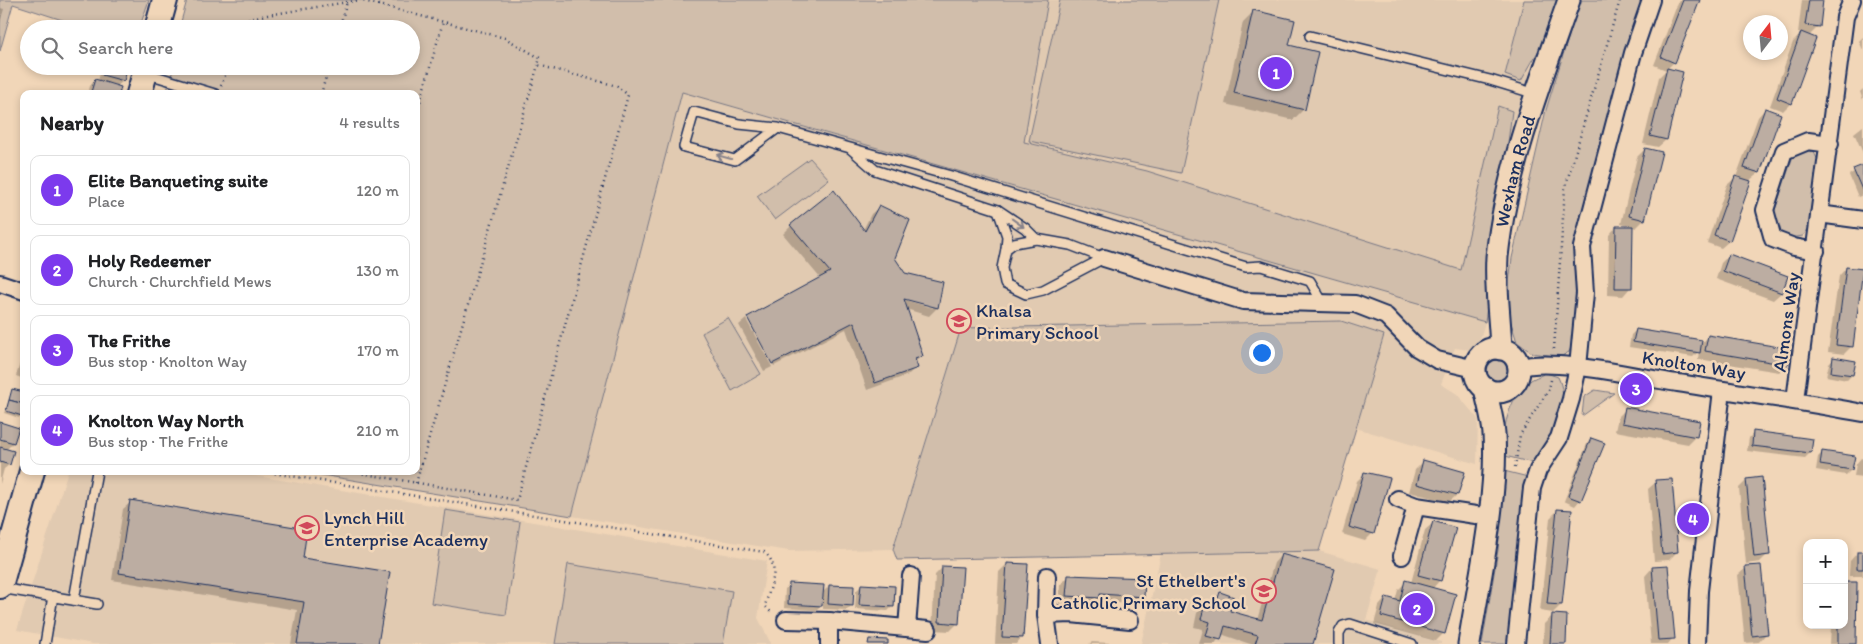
<!DOCTYPE html>
<meta charset="utf-8">
<style>
:root{--surface:#fff;--page:#f6f6f6;--text:#202124;--muted:#757577;--line:#e0e0e0;--accent:#7c3aed}
body{margin:0;font-family:Itim,sans-serif;background:var(--page);color:var(--text)}
.controls{position:absolute;right:15px;bottom:15px;display:grid;overflow:hidden;border-radius:10px;box-shadow:0 2px 8px #0003}
.controls button{width:45px;height:45px;display:grid;place-items:center;padding:0;border:0;border-bottom:1px solid var(--line);background:var(--surface);color:var(--text);font:25px sans-serif}
.compass{position:absolute;left:1743px;top:15px;width:45px;height:45px;border-radius:50%;background:var(--surface);box-shadow:0 2px 8px #0003;rotate:16deg}
.you{position:absolute;left:1261px;top:352px;width:18px;height:18px;margin:-12px;border:4px solid #fff;border-radius:50%;background:#1a73e8;box-shadow:0 0 0 8px #1a73e833}
.badge{display:grid;place-items:center;width:32px;height:32px;border-radius:50%;background:var(--accent);color:#fff;font-size:16px;font-weight:700}
.pin{position:absolute;translate:-50% -50%;border:2px solid #fff;box-shadow:0 1px 5px #0006}
.list{margin:0;padding:0;list-style:none}
h2{display:flex;justify-content:space-between;align-items:center;height:65px;margin:0;padding:0 20px;font-size:21px}
h2 small{font-size:16px;font-weight:400;color:var(--muted)}
.list li{display:grid;grid-template-columns:32px 1fr auto;gap:15px;align-items:center;box-sizing:border-box;height:70px;margin:0 10px 10px;padding:0 10px;border:1px solid var(--line);border-radius:10px}
.list b{display:block;font-size:19px;white-space:nowrap}
.list p{margin:0;font-size:16px;white-space:nowrap;color:var(--muted)}
.list em{font-size:16px;font-style:normal;color:var(--muted)}
.icon{flex:none;width:28px;height:28px;fill:none;stroke:currentColor;stroke-width:2;stroke-linecap:round;stroke-linejoin:round}
.map{position:relative;flex:none;width:1863px;height:644px;overflow:hidden}
.search{position:absolute;background:var(--surface);box-shadow:0 2px 8px #0003;left:20px;top:20px;width:400px;height:55px;display:flex;align-items:center;gap:12px;box-sizing:border-box;padding:0 18px;border-radius:28px;color:var(--muted);font-size:19px}
.panel{position:absolute;background:var(--surface);box-shadow:0 2px 8px #0003;left:20px;top:90px;width:400px;height:385px;border-radius:10px}
.map>svg:first-child{display:block}
.built{fill:#e1cab1}
.green{fill:#d1beab;stroke:#767684}
.shadow{fill:#0003;fill-rule:evenodd}
.building{fill:#bcada2;stroke:#1b2f5e}
.lines{fill:none;stroke-linecap:round;stroke-linejoin:round}
.service-casing{stroke:#1b2f5e;stroke-width:12}
.minor-casing{stroke:#1b2f5e;stroke-width:20}
.tertiary-casing{stroke:#1b2f5e;stroke-width:25}
.secondary-casing{stroke:#1b2f5e;stroke-width:28}
.path{stroke:#1b2f5e;stroke-width:2.5;stroke-dasharray:1 4;stroke-linecap:butt}
.service{stroke:#f1d6b8;stroke-width:9}
.minor{stroke:#f1d6b8;stroke-width:16}
.tertiary{stroke:#f1d6b8;stroke-width:21}
.secondary{stroke:#f1d6b8;stroke-width:24}
.oneway{stroke:#86828b}
.labels{text-anchor:middle;dominant-baseline:central;stroke-width:5;stroke-linejoin:round;paint-order:stroke}
.street-label{font-size:19px;fill:#1b2f5e;stroke:#f1d6b8}
.poi-label{font-size:19px;fill:#1b2f5e;stroke:#f1d6b8;text-anchor:start}
</style>
<div class="map">
<svg width="1863" height="644" viewBox="0 0 1863 644">
<rect width="100%" height="100%" fill="#f1d6b8"/>
<filter id="ink" filterUnits="userSpaceOnUse"><feTurbulence type="fractalNoise" baseFrequency=".02" numOctaves="2"/><feDisplacementMap in="SourceGraphic" scale="10" xChannelSelector="R" yChannelSelector="G"/><feConvolveMatrix kernelMatrix="1 2 1 2 8 2 1 2 1" color-interpolation-filters="sRGB"/></filter>
<g filter="url(#ink)">
<g class="built">
<path d="M1040,0H1546L1476,303L1016,154Z"/>
<path d="M682,92L1485,322L1480,339L1470,350L1455,348L1441,384L1457,394L1478,419L1477,464L1356,428L1384,335L1341,321L961,328L893,549L789,551L572,516Z"/>
<path d="M68,471H227L767,561L758,618L770,642V644H93L17,630Z"/>
<path d="M1319,551L1381,569L1366,620L1441,642V644H1141L1161,554Z"/>
</g>
<g class="green">
<path d="M0,0H149L139,29H90L13,4L0,51Z"/>
<path d="M187,0H1048L1024,142L1147,171L1461,270L1498,106L1512,111L1485,322L682,92L572,516L297,471H416V94H166L174,66H411V29H179Z"/>
<path d="M1060,0H1219L1181,173L1029,141Z"/>
<path d="M1524,0H1559L1543,43L1521,81L1505,75Z"/>
<path d="M1580,0H1646L1575,246L1577,299L1574,340L1569,352L1560,357L1532,353L1517,342L1506,307L1512,258L1546,110Z"/>
<path d="M1802,150L1814,152L1819,163L1812,224L1803,236L1791,238L1779,231L1774,213L1793,156Z"/>
<path d="M810,158L829,179L775,220L757,196Z"/>
<path d="M728,318L761,374L732,391L702,333Z"/>
<path d="M1341,321L1384,335L1319,551L897,560L893,549L961,328Z"/>
<circle cx="1498" cy="371" r="11"/>
<path d="M1546,373L1558,377C1573,408 1550,438 1533,463L1501,455C1503,430 1508,399 1528,382C1533,378 1540,376 1546,373Z"/>
<path d="M1595,390L1614,393L1582,416L1584,397Z"/>
<path d="M1504,471L1528,477L1509,644H1482L1498,550Z"/>
<path d="M445,510L520,522L506,615L431,603Z"/>
<path d="M568,564L732,591L723,644H555Z"/>
</g>
<g class="shadow">
<path d="M1679,0H1698L1674,62L1667,69L1666,140L1658,147L1643,144L1659,77L1666,70L1654,65Z"/>
<path d="M1802,0H1822L1818,27L1810,35L1805,34L1791,103L1783,111L1770,106L1793,42L1802,33H1798Z"/>
<path d="M0,8L4,9L0,23Z"/>
<path d="M1254,11L1288,46L1304,109L1293,120L1225,104L1243,22Z"/>
<path d="M1863,37V50L1859,41Z"/>
<path d="M102,66L127,67L123,81L116,87L118,94H88L90,86L95,80L98,81Z"/>
<path d="M1863,89V100L1860,92Z"/>
<path d="M1765,109L1780,114L1759,173L1750,180L1729,241L1721,248L1707,243L1727,185L1736,177L1758,117Z"/>
<path d="M1863,126V153L1854,133Z"/>
<path d="M1645,149L1644,220L1636,228L1631,226L1630,288L1623,296L1608,295L1609,235L1616,227L1631,226L1621,224L1637,157Z"/>
<path d="M1863,166V195L1858,197L1849,175Z"/>
<path d="M879,207L893,258L904,274L942,283L937,308L929,316L906,309L922,355L915,362L916,367L908,375L867,390L846,329L774,366L749,319H746L821,279L783,234L791,226L863,230L871,214ZM899,296L933,305V308L898,298Z"/>
<path d="M1729,255L1786,277L1781,293L1773,300L1716,279L1721,263Z"/>
<path d="M1846,268L1852,346L1844,354L1828,352L1839,276Z"/>
<path d="M746,319L772,367L764,371L739,325Z"/>
<path d="M24,330V345L19,344Z"/>
<path d="M1636,330L1700,345L1708,337L1787,365L1779,372L1698,359L1699,351L1693,357L1629,347L1631,335Z"/>
<path d="M24,351V379L16,376Z"/>
<path d="M1834,359L1852,375L1847,380L1826,376L1829,364Z"/>
<path d="M13,390L24,393V408L19,418L4,413Z"/>
<path d="M1626,409L1696,436L1688,444L1615,431L1618,417Z"/>
<path d="M0,423L13,443L6,450L9,465L4,469L0,484Z"/>
<path d="M1754,432L1810,453L1805,458L1747,451L1749,438Z"/>
<path d="M1592,439L1580,500L1575,506L1564,501L1587,444Z"/>
<path d="M1823,452L1851,470L1846,475L1816,470L1818,457Z"/>
<path d="M1861,458L1863,459V477L1854,476L1856,464Z"/>
<path d="M1423,462L1457,495L1449,502L1409,492L1415,470Z"/>
<path d="M1365,473L1373,533L1365,541L1342,534L1357,481Z"/>
<path d="M1747,480L1768,554L1760,562L1746,564L1739,488Z"/>
<path d="M1656,482L1677,552L1669,560L1654,561L1648,489Z"/>
<path d="M131,502L301,559L377,644H291L297,610L112,580L123,509Z"/>
<path d="M1558,510L1561,605L1553,613L1540,611L1550,518Z"/>
<path d="M1433,523L1440,580L1432,589L1444,633L1436,641L1374,624L1379,606L1386,598L1395,601L1398,590L1406,582L1411,583L1425,530Z"/>
<path d="M1857,553H1863V576H1849L1850,561Z"/>
<path d="M1281,555L1312,644H1250L1221,634L1215,644H1199L1203,629L1194,627L1197,613L1205,605L1211,607L1220,594L1228,612L1257,620L1274,563Z"/>
<path d="M1007,564L1022,637L1016,644H995L999,572Z"/>
<path d="M943,567L958,623L950,631L932,630L935,575Z"/>
<path d="M1652,568L1673,638L1668,644H1651L1645,576Z"/>
<path d="M1746,568L1766,634L1759,642L1745,643L1738,575Z"/>
<path d="M1068,577L1143,596L1135,604L1095,602L1091,605L1059,603L1060,585Z"/>
<path d="M790,584L822,593L829,586L852,605L847,610L823,609V603L816,610L784,608L785,589Z"/>
<path d="M861,586L893,606L888,611L855,609L856,591Z"/>
<path d="M1552,616L1565,644H1543L1544,624Z"/>
<path d="M1831,625H1844L1854,644H1830Z"/>
<path d="M1092,642L1110,643V644H1089Z"/>
</g>
<g class="building">
<path d="M1683,0H1700L1675,63L1661,57Z"/>
<path d="M1809,0H1823L1820,27L1805,25Z"/>
<path d="M1253,10L1295,20L1289,45L1318,52L1305,110L1234,93Z"/>
<path d="M1801,32L1816,38L1792,104L1777,98Z"/>
<path d="M105,66H128L124,81L102,75Z"/>
<path d="M1667,68L1683,72L1667,140L1650,136Z"/>
<path d="M95,79L121,87L119,94L91,92Z"/>
<path d="M1765,108L1781,114L1760,173L1744,168Z"/>
<path d="M1645,148L1662,152L1645,220L1629,216Z"/>
<path d="M1863,165V192L1853,169Z"/>
<path d="M1735,176L1751,181L1730,241L1714,235Z"/>
<path d="M834,190L865,231L879,205L910,220L895,258L905,273L943,282L938,308L904,299L923,356L915,359L918,368L875,383L854,322L772,364L747,317L830,272L790,225Z"/>
<path d="M1616,226H1633L1632,288H1615Z"/>
<path d="M1729,254L1788,276L1782,293L1723,271Z"/>
<path d="M1846,267L1863,269L1853,347L1836,345Z"/>
<path d="M1636,329L1702,340L1700,353L1633,342Z"/>
<path d="M1708,335L1791,349L1788,365L1705,351Z"/>
<path d="M1833,357L1856,361L1853,375L1831,372Z"/>
<path d="M12,389L24,392V404L9,400Z"/>
<path d="M9,400L24,404L22,416L6,411Z"/>
<path d="M1625,407L1700,421L1697,437L1622,423Z"/>
<path d="M0,422L19,428L14,443L0,439Z"/>
<path d="M1753,431L1813,439L1811,453L1752,446Z"/>
<path d="M1591,438L1605,443L1581,501L1568,496Z"/>
<path d="M0,447L14,451L10,465L0,462Z"/>
<path d="M1822,451L1855,456L1852,470L1820,465Z"/>
<path d="M1423,460L1465,472L1458,495L1417,484Z"/>
<path d="M1364,472L1390,478L1374,534L1349,527Z"/>
<path d="M1762,477L1770,555L1754,557L1746,479Z"/>
<path d="M1672,479L1678,552L1662,554L1655,480Z"/>
<path d="M130,500L307,529L303,558L390,572L378,644H297L304,602L119,573Z"/>
<path d="M1557,509L1572,510L1562,605L1547,604Z"/>
<path d="M1433,521L1456,528L1441,581L1418,575Z"/>
<rect x="1857" y="552" width="6" height="17"/>
<path d="M1281,554L1335,569L1313,644H1255L1258,635L1225,626L1221,640L1206,636L1210,622L1201,619L1205,604L1215,607L1220,592L1234,597L1230,611L1262,620Z"/>
<path d="M1007,563L1028,564L1023,638L1002,637Z"/>
<path d="M1761,565L1768,634L1752,636L1745,566Z"/>
<path d="M942,566L963,567L959,624L939,622Z"/>
<path d="M1668,566L1675,639L1658,640L1652,567Z"/>
<path d="M1068,575L1145,578L1144,597L1100,594V598L1066,596Z"/>
<path d="M1405,580L1456,594L1445,634L1381,616L1386,597L1400,601Z"/>
<path d="M1844,582H1857L1856,644H1838V625H1844Z"/>
<path d="M789,583L824,585L822,606L788,604Z"/>
<path d="M861,584L895,586L894,607L859,605Z"/>
<path d="M829,585L854,586L853,606L828,604Z"/>
<path d="M1552,614L1567,615L1566,644H1550Z"/>
<path d="M869,639L888,640V644H868Z"/>
</g>
<g class="lines">
<defs>
<g id="service">
<path d="M1310,36L1490,80L1536,94"/>
<path d="M145,73L215,94"/>
<path d="M778,128L735,160L684,147L694,112L739,124L778,128L951,176L1246,267L1261,266L1310,281L1323,303"/>
<path d="M851,149L875,170L998,210L1025,228L1036,239"/>
<path d="M998,210L1007,236L1006,249"/>
<path d="M1036,239L1070,245L1104,258L1043,290L1026,294L1005,284L1002,268L1006,249L1014,243Z"/>
<path d="M0,588L97,604"/>
<path d="M74,600L97,471"/>
<path d="M45,644L53,596"/>
<path d="M1339,644V633L1343,626L1350,624L1412,644"/>
</g>
<g id="minor">
<path d="M1819,214L1863,220"/>
<path d="M1816,251L1794,247L1773,239L1765,210L1784,151L1808,141L1830,144"/>
<path d="M1104,258L1243,301L1355,304L1386,316L1417,348L1437,360L1475,369"/>
<path d="M0,283L24,291"/>
<path d="M1519,368C1549,356 1642,378 1678,383C1740,393 1801,401 1863,413"/>
<path d="M1795,400L1845,17L1852,0"/>
<path d="M1398,499L1416,506"/>
<path d="M1402,556L1416,506L1489,517"/>
<path d="M1047,576L1046,615L1050,644"/>
<path d="M1046,615L1071,614L1130,620"/>
<path d="M786,620L829,621L928,630"/>
<path d="M907,628L911,576"/>
<path d="M829,644V621"/>
<path d="M1516,644L1532,488L1538,470L1559,438L1571,399L1578,367L1585,293L1582,247L1633,53L1651,0"/>
<path d="M1697,644L1699,591L1722,390"/>
</g>
<g id="tertiary">
<circle cx="1497" cy="370" r="22"/>
<path id="s1" d="M1501,349C1500,319 1495,287 1497,257C1506,169 1540,83 1569,0"/>
<path d="M1469,644C1479,580 1498,498 1494,434C1493,419 1488,403 1485,388"/>
</g>
<g id="secondary">
<path d="M157,29L165,0"/>
<path d="M139,94L147,66"/>
<path d="M0,586L32,471"/>
</g>
</defs>
<use href="#service" class="service-casing"/>
<use href="#minor" class="minor-casing"/>
<use href="#tertiary" class="tertiary-casing"/>
<use href="#secondary" class="secondary-casing"/>
<g class="path">
<path d="M245,29L249,18L360,0"/>
<path d="M339,29L347,2"/>
<path d="M221,86L229,66"/>
<path d="M321,94L329,66"/>
<path d="M416,116L443,22"/>
<path d="M1554,349L1565,188L1620,0"/>
<path d="M1515,467L1520,435L1549,389L1551,380"/>
<path d="M260,471L764,552C782,567 770,586 765,606L773,614"/>
<path d="M348,471L517,500L628,95L617,86L538,65L540,58L505,38L360,0"/>
<path d="M416,483L538,65"/>
</g>
<use href="#service" class="service"/>
<use href="#minor" class="minor"/>
<use href="#tertiary" class="tertiary"/>
<use href="#secondary" class="secondary"/>
</g>
<defs><path id="oneway-shaft" d="M-6 0H5M1.5-3L5.5 0L1.5 3" fill="none" stroke-width="1.6" stroke-linecap="round" stroke-linejoin="round" transform="scale(1.25)"/></defs>
<g class="oneway">
<use href="#oneway-shaft" transform="translate(724 157) rotate(-165)"/>
<use href="#oneway-shaft" transform="translate(1018 223) rotate(36)"/>
</g>
</g>
<defs>
<symbol id="school-ring" viewBox="-11 -11 22 22"><circle r="9.5" fill="#f1d6b8" stroke="#d1495b" stroke-width="1.5"/><path d="M0-5L7-2L0 1L-7-2ZM-4 1L0 2.5L4 1V4Q0 6-4 4Z" fill="#d1495b"/></symbol>
</defs>
<g fill-rule="evenodd">
<use href="#school-ring" x="945" y="307" width="28" height="28"/>
<use href="#school-ring" x="293" y="514" width="28" height="28"/>
<use href="#school-ring" x="1250" y="577" width="28" height="28"/>
</g>
<g class="labels">
<g class="street-label">
<text stroke="none"><textPath href="#s1" startOffset="180">Wexham Road</textPath></text>
<text transform="translate(1786 322) rotate(-82)">Almons Way</text>
<text transform="translate(1694 365) rotate(9)">Knolton Way</text>
</g>
<g class="poi-label">
<text x="976" y="310">Khalsa<tspan x="976" dy="22">Primary School</tspan></text>
<text x="324" y="517">Lynch Hill<tspan x="324" dy="22">Enterprise Academy</tspan></text>
<text x="1246" y="580" text-anchor="end">St Ethelbert's<tspan x="1246" dy="22">Catholic Primary School</tspan></text>
</g>
</g>
</svg>
<div class="controls">
<button>+</button>
<button>−</button>
</div>
<svg class="compass" viewBox="-18 -18 36 36"><path d="M0-13l5 13h-10z" fill="#e53935"/><path d="M0 13l5-13h-10z" fill="#757577"/></svg>
<div class="you"></div>
<div class="pin badge" style="left:1276px;top:73px">1</div>
<div class="pin badge" style="left:1417px;top:609px">2</div>
<div class="pin badge" style="left:1636px;top:389px">3</div>
<div class="pin badge" style="left:1693px;top:519px">4</div>
<div class="search"><svg class="icon" aria-label="search" viewBox="0 0 24 24"><circle cx="10" cy="10" r="6"/><path d="M15 15l6 6"/></svg>Search here</div>
<section class="panel">
<h2>Nearby<small>4 results</small></h2>
<ul class="list">
<li><span class="badge">1</span><div><b>Elite Banqueting suite</b><p>Place</p></div><em>120 m</em></li>
<li><span class="badge">2</span><div><b>Holy Redeemer</b><p>Church · Churchfield Mews</p></div><em>130 m</em></li>
<li><span class="badge">3</span><div><b>The Frithe</b><p>Bus stop · Knolton Way</p></div><em>170 m</em></li>
<li><span class="badge">4</span><div><b>Knolton Way North</b><p>Bus stop · The Frithe</p></div><em>210 m</em></li>
</ul>
</section>
</div>
